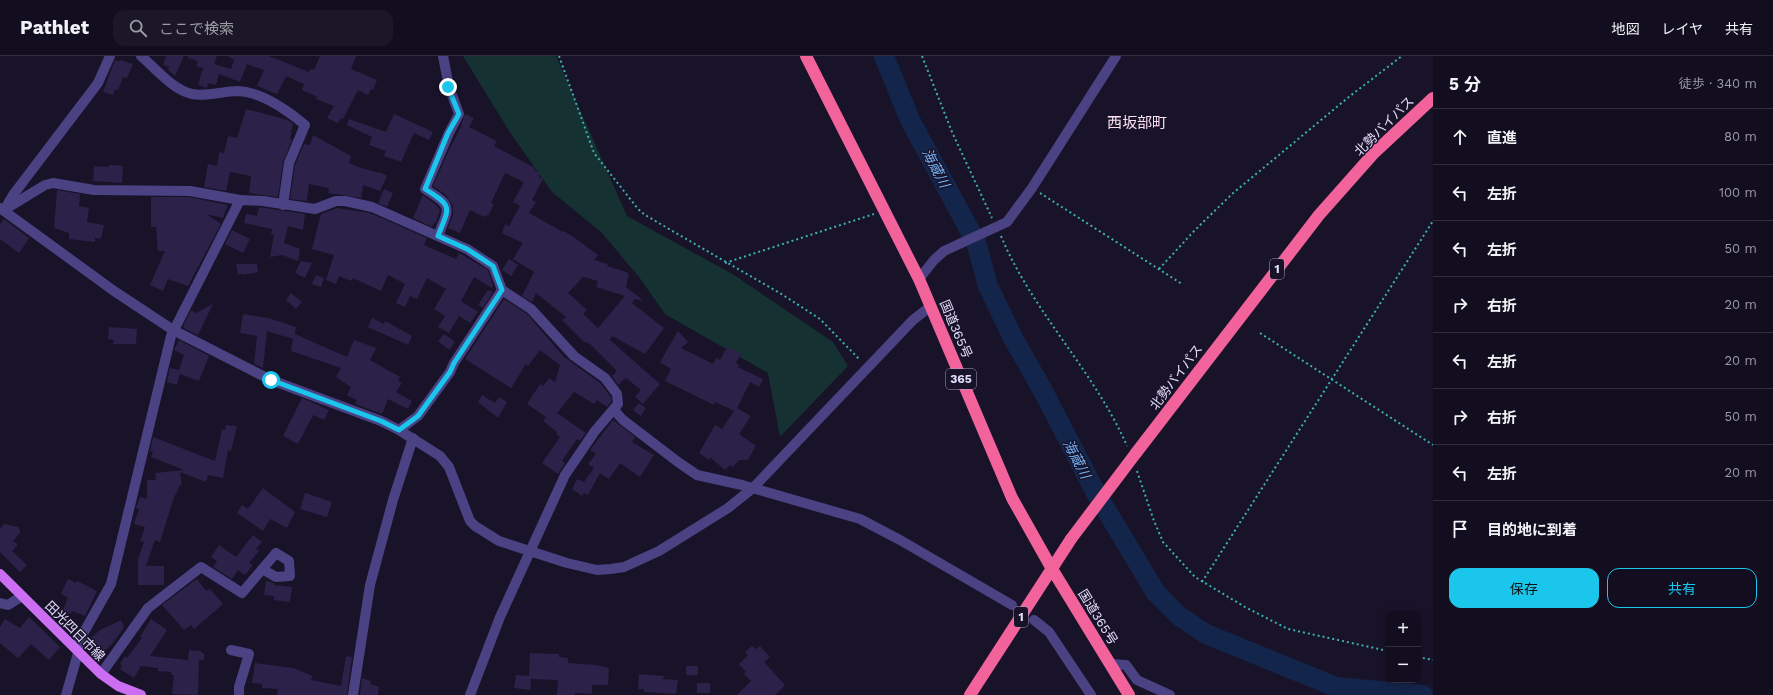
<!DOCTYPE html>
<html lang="ja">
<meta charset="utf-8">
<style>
:root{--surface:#120e1f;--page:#1b1728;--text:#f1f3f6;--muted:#9c9ca4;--line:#312e3d;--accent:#1ac6eb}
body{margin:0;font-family:"Work Sans","Noto Sans JP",sans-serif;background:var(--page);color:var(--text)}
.controls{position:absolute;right:12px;bottom:12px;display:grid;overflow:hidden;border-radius:8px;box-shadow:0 2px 10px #0003}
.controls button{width:36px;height:36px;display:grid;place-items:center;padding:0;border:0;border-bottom:1px solid var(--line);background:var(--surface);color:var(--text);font:20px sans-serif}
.stop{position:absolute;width:12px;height:12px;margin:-9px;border:3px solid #1ac6eb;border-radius:50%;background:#fff}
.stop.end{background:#1ac6eb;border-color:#fff;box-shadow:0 1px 4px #0008}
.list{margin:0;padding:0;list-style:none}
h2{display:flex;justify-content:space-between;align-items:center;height:52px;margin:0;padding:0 16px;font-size:17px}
h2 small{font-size:13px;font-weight:400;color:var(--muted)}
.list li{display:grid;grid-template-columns:26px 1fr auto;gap:12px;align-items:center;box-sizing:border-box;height:56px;padding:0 16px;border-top:1px solid var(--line)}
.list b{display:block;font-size:15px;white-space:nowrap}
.list em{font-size:13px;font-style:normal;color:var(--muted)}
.actions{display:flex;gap:8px;padding:12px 16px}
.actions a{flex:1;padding:9px 0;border:1px solid var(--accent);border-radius:12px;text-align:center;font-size:14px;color:var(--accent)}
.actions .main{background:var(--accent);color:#111}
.icon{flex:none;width:22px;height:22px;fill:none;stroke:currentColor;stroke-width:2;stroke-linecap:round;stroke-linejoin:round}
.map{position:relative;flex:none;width:1433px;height:639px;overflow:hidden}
header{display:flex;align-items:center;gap:24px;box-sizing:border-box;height:56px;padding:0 20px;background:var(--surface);border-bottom:1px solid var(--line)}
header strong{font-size:19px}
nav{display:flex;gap:22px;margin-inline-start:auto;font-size:14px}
.search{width:280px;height:36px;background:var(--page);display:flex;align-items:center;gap:10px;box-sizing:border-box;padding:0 14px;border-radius:12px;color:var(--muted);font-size:15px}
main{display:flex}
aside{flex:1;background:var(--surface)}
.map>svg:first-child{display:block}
.green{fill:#163132}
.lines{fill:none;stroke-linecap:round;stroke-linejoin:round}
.river{stroke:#14254c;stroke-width:20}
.building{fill:#2c2148;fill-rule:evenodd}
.path{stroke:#3cb0b2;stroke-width:2;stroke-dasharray:2 3;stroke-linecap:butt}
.minor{stroke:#4a4283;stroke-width:10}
.major{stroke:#cb6ef2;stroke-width:10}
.highway{stroke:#f2639c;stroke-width:12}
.highway-bridge{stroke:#f2639c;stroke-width:12}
.route{stroke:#1ac6eb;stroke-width:5}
.labels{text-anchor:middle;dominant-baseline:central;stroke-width:3;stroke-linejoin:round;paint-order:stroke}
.shield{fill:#181329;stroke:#a6a0bd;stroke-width:1}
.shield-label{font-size:12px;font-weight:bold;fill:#e3ddfc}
.street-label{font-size:13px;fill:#e3ddfc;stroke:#181329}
.water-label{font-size:14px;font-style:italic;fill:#74aff3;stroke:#181329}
.quarter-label{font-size:15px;fill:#fcdfef;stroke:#181329}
</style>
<header>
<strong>Pathlet</strong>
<div class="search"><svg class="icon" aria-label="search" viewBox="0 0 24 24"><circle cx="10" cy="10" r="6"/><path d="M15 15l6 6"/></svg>ここで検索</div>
<nav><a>地図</a><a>レイヤ</a><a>共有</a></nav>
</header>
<main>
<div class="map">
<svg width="1433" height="639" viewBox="0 0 1433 639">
<rect width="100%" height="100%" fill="#181329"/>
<path class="green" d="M463,0H556L627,160L734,219L833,286L848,310L780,381L768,317L665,258L639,221L601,176L552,136L509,75Z"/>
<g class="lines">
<path class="river" d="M884,0L910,64L976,186L988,230L1013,282L1043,335L1096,437L1156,537L1179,560L1206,578L1336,631L1423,639"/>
</g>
<g class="building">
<path d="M166,0H184L175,20L168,14L169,11L163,9Z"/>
<path d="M188,0H217L214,8L231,13L234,4L228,0H269L309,16L311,13L314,14L320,0H356L351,13L377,24L373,34L371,33L368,39L358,34L343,63L341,62L338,67L327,62L334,50L316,43L317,41L302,34L304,28L286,20L277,38L257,30L264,14L247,8L240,26L219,18L216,29L208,27L207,32L198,29L203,12L196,10L198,5L188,2Z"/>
<path d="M115,4L119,6L120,4L133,8L127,22L123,21L118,34L115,33L113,39L103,36Z"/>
<path d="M246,53L288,64L293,68L290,83L292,84L283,106L278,141L249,137L251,120L230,116L226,135L204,131L208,108L217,110L219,96L224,97L228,80L237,82Z"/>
<path d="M394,58L433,76L429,84L414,77L401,106L384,100L386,95L369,89L372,81L347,69L349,63L386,76Z"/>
<path d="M465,58L474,62L469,71L497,85L494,90L535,112L534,114L540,117L539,121L543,123L532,144L536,146L529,157L563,176L564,175L579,185L598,199L594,204L608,208L607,210L629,217L626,231L644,245L635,243L632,247L664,272L645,298L612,280L610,284L660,328L643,348L635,341L641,334L626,322L618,329L612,320L617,315L589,287L584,286L562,264L566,261L536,237L532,246L522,240L534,216L513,203L523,187L502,177L505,168L509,170L520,150L513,146L524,126L505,117L491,147L494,148L488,160L486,159L484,161L470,154L460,177L448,172L453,159V150L446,139L433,130L449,94L462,69L461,68ZM583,221L598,225L596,231L625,240L598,272L583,258L587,254L568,237Z"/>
<path d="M313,79L351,100L349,107L353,108L352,109L378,117L379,116L387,120L380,135L363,129L361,142L328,137L329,132L309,128L307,145L290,143L295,109L304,88L310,89Z"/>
<path d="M110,109L123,110L122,127L93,125L94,110L108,111Z"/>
<path d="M384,133L393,137L387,151L378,147Z"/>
<path d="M57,134L80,138L79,150L89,152L87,166L104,169L101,183L95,182V186L69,183V177L54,172Z"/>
<path d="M423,139L436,149L440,154L436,167H434L432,171L413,162Z"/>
<path d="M151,141H189L228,149L223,162L206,158L221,168L188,230L168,223L163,235L150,229L165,195H158L156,171H151Z"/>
<path d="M259,151L305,158L303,174L288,170L284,187L300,193L298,205L282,199L270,201L274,179L271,178L272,173L244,167L246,158L257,160Z"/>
<path d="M337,152L370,157L427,182L424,189L456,203L459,197L488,214L493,229L492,232L474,221L461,245L478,256L470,267L459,260L449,277L438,271L445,260L434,253L446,233L427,222L417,243L410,240L405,251L396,247L405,228L388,219L381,235L353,222L352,225L339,220L336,228L326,224L334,199L312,193L321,158Z"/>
<path d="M4,163L29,182L19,197L0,183V168Z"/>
<path d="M232,174L250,183L243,197L225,188Z"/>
<path d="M509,203L518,209L511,220L502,214Z"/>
<path d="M301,205L312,207L305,222L295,217Z"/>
<path d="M236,208H257L258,216L243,219V218H238Z"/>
<path d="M316,219L324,222L321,231L312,228Z"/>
<path d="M488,234L493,236L483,252L478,249Z"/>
<path d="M291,237L302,246L296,253L286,244Z"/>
<path d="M504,243L527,258L564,301L600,327L611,341V346L607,351L597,344L594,348L574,336L557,357L586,377L580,385L577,383L562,405L565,407L558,418L542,407L560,381L556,378L557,376L543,365L546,361L527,348L540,328L543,330L549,322L555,326L560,309L540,294L528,310L526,308L511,332L465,303Z"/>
<path d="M213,248L198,279L185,273L183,270L191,254L196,257Z"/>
<path d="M243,258L268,262L296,271L295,278L347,301L354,284L376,292L370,304L400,321L398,325L402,327L396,336L412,345L408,353L388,343L382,358L355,348L357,344L347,339L351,331L336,321L341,312L291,295L293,283L267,275L263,312L254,308L257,280L240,277Z"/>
<path d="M372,262L384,268L385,265L412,280L408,289L368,271Z"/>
<path d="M109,271L137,273L136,288H113L114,284L108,283Z"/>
<path d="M678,275L688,286L681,292L713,308L716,302L720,304L727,291L741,297L736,307L739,309L738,311L763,323L759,331L750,326L737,352L751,360L739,378L756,390L748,404H739L733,411L730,409L725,414L710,401L709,404L699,397L715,369L722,373L734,355L715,346L714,349L665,325L671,313L660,306Z"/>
<path d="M444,278L455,286L449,294L438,285Z"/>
<path d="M179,284L209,300L199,325L180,318L177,329L167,326L170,312L179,314L184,299L174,294Z"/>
<path d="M482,339L495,347L499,341L507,346L498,362L478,346Z"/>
<path d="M302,342L329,354L324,364L313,359L298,388L283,380Z"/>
<path d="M639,347L646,352L641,360L633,354Z"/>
<path d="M613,364L635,381L632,386L654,399L640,421L620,407L609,423L600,417L588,439L584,437L582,440L572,433L577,423L584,426L594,412L588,408L596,398L590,394Z"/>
<path d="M226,369L237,370L231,395L228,394L223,422L208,419L206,426L180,416L182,429H180L173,444L160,486L155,484L146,510H164V529H138V503L144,486L140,485L145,471L134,468L139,453L136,452L140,441L147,443V424H156L155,417L184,414L151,401L153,396L150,395L153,381L215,405L222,374H225Z"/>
<path d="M263,432L295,456L287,472L270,463L263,475L237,457L242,449L248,453Z"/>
<path d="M305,437L332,446L327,461L300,453Z"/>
<path d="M4,468L19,471L20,477L13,485L18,489L12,495L27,509L20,516L0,496V473Z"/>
<path d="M253,479L262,486L256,493L259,495L249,507L253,509L245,519L238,514L232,523L213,511L217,505L211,501L219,489L236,501Z"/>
<path d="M68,523L76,527L77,525L97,535L85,560L72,555L70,558L63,554L68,542L61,538Z"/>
<path d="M197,523L206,535L210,533L223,548L194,573L191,569L184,574L162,549Z"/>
<path d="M266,525L274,527V529L292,531L290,546L274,544V540L264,539Z"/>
<path d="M29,561L60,591L49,604L31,588L18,602L0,587V571L5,563L20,572Z"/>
<path d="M151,563L167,574L150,600L188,604L189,594L200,595L204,598V604H199L198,639L172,638L174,619H171L172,616L158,615V612L141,610L134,622L120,613L122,610L120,608L125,600L127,602L142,582L140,581Z"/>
<path d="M121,564L124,571L113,587L96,604L85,591V587L100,574Z"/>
<path d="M752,590L756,593L760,590L770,601L764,606L785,629L775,639H737L751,625L744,618L746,616L739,608L748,599L745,596Z"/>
<path d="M530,597L559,598V601L568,602V607L596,609L609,612L608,629H592V638L575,637V639H557L558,624L531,623L530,634L514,632L516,619L529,620Z"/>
<path d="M346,600L352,601L347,639H277L278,633L262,632V628L252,627L255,607L293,612L313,620L311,624L341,630Z"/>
<rect x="686" y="610" width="12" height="9"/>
<path d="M639,618L664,620L663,623L678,624L676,638L644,636V633H638Z"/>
<path d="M362,622L371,625L370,628L379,631L378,639H360Z"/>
<rect x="697" y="627" width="13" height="10"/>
</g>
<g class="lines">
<g class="path">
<path d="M559,0L594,97L638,153L645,159L783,239L820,263L860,304"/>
<path d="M922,0L952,76L992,162"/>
<path d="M1040,137L1182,228"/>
<path d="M1001,180C1032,255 1095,316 1127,390"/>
<path d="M725,207L874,158"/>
<path d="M1159,213L1195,174L1232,138L1350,40L1402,0"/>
<path d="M1260,277L1433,389"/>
<path d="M1137,415L1154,465L1163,486L1195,521L1245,551L1288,573L1388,595"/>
<path d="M1202,526L1433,165"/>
<path d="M1418,601L1433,604"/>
</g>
<g class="minor">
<path d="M141,0C155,12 173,34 192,38C208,41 222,35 238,35C262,36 287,54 305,69L289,107L283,149"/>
<path d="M6,151L13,139L98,27L110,0"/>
<path d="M0,152L114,235L173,274L271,324L381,365L399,374L440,400L449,411L470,465L475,470L499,485L567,507L597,514L611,513L624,511L659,495L728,452L753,432L913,264L931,250"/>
<path d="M4,154L45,129L53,127L94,134L190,135L240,144"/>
<path d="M438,180C449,151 454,151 425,133L449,77L459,58L449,31L443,0"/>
<path d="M919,223L934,204L944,195L1007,166L1032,132L1116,0"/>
<path d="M614,354L623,364L678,406L697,419L742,429L860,463L900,484L1012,549"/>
<path d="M399,374L418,360L450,316L454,307L502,234"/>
<path d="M0,547L8,549L22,540"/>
<path d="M1034,564L1049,576L1091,639"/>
<path d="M231,594L249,598L239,631V639"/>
<path d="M1111,608L1126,609L1137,624L1170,639"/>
<path d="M101,618L148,552L201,511L242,537L276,497L289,505L290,520L276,521L262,513"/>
<path d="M66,639L78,597L79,585L111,528L171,280L240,144L263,145L315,153L336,145H345L372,151L467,193L493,210L502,234L531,253L574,300L605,322L617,338L618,348L595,375L565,419L500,561L470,639"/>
<path d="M353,639L370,529L393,444L413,382"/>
</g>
<path class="major" d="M0,518L101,618L118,630L141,639"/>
<g class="highway">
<path d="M806,0L919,223L1012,442L1052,513L1129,639"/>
<path d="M1136,397L1319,159L1374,97L1433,42"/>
<path d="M970,639L1071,483"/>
</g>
<path class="highway-bridge" d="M1071,483L1136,397"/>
</g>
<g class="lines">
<path class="route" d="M271,324L381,365L399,374L418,360L450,316L454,307L502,234L493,210L467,193L438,180C449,151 454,151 425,133L448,77L459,58L448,31"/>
</g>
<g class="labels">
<g class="shield">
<rect x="1270" y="203" width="14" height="20" rx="3"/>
<rect x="946" y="313" width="30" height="20" rx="3"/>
<rect x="1014" y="551" width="14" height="20" rx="3"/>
</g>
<g class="shield-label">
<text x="1277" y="213">1</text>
<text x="961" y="323">365</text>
<text x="1021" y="561">1</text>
</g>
<g class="street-label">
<text transform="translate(1384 70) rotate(-45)">北勢バイパス</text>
<text transform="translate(956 273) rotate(67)">国道365号</text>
<text transform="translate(1176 321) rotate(-53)">北勢バイパス</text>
<text transform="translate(1098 561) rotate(58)">国道365号</text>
<text transform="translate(75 575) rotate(45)">田光四日市線</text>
</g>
<g class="water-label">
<text transform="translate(936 112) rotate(62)">海蔵川</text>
<text transform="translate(1077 403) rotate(62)">海蔵川</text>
</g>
<g class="quarter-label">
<text x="1137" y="67">西坂部町</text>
</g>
</g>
</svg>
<div class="controls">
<button>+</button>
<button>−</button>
</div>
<div class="stop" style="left:271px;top:324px"></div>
<div class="stop end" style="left:448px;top:31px"></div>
</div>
<aside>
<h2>5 分<small>徒歩 · 340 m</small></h2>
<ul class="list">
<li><svg class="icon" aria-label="ahead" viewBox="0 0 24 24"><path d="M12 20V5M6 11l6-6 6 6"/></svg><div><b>直進</b></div><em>80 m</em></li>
<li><svg class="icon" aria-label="left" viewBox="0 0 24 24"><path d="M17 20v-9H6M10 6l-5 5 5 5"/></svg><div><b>左折</b></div><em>100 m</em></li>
<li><svg class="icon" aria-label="left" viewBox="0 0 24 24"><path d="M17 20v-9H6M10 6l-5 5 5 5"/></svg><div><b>左折</b></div><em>50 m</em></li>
<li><svg class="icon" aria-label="right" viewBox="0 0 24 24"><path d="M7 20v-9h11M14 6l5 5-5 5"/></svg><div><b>右折</b></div><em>20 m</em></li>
<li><svg class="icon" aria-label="left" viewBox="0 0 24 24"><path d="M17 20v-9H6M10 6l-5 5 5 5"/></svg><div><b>左折</b></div><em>20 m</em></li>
<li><svg class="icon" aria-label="right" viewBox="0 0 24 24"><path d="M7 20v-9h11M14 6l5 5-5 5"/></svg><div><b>右折</b></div><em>50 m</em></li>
<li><svg class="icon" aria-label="left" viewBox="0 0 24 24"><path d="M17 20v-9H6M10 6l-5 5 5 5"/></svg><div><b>左折</b></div><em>20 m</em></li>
<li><svg class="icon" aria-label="arrive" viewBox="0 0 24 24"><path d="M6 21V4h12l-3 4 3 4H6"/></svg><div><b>目的地に到着</b></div></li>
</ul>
<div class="actions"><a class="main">保存</a><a>共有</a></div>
</aside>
</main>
